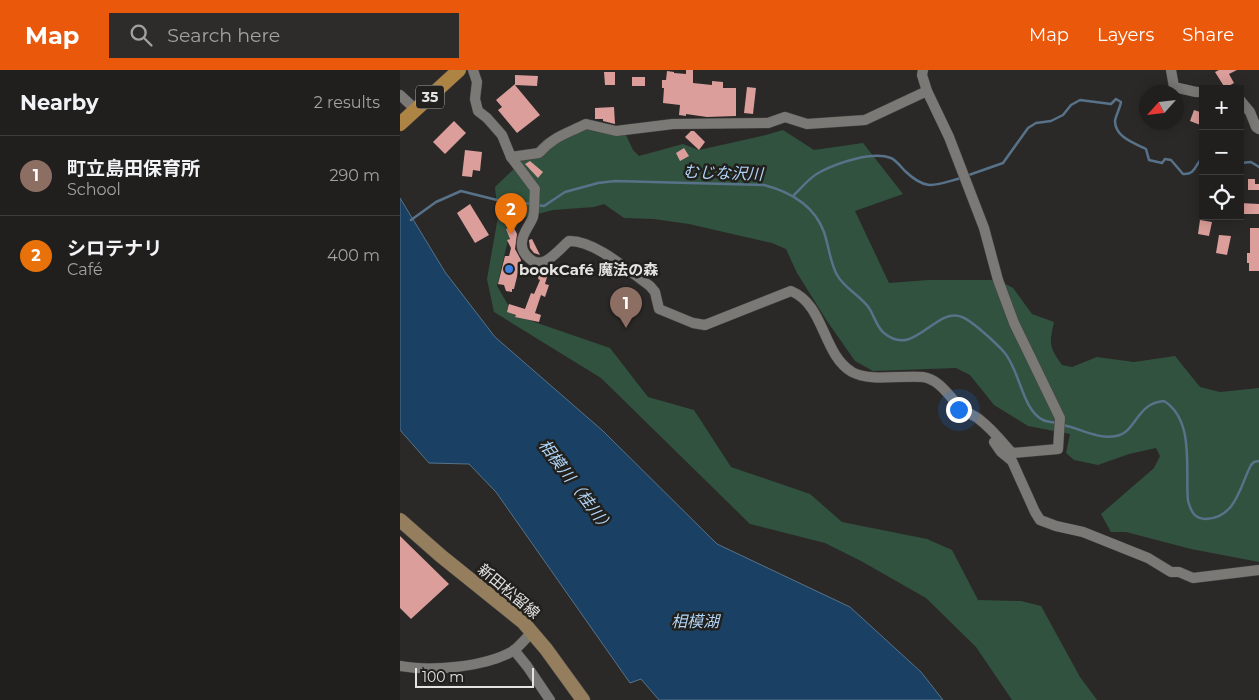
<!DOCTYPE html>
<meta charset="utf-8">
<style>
:root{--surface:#201f1d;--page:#2d2c2a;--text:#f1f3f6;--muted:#a2a2a4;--line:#3d3d3b;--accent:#ea580c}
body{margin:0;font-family:Montserrat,"Noto Sans JP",sans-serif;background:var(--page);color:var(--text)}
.controls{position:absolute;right:15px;top:15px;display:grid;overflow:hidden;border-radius:0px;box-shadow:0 2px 12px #0003}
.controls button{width:45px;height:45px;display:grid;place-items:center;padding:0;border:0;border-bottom:1px solid var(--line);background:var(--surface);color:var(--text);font:25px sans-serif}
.compass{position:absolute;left:739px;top:15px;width:45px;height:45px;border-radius:50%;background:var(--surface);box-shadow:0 2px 12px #0003;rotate:243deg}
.scale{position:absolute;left:15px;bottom:12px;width:119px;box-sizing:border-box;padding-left:5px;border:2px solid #e4e3e2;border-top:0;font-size:14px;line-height:18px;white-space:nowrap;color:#e4e3e2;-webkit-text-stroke:4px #21201d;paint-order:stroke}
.you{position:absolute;left:558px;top:339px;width:18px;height:18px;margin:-12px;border:4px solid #fff;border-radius:50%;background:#1a73e8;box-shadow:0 0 0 8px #1a73e833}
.badge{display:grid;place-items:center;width:32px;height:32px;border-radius:50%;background:var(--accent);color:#fff;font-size:16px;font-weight:700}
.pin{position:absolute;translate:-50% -41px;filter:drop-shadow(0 1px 2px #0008)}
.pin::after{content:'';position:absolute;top:26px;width:18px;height:15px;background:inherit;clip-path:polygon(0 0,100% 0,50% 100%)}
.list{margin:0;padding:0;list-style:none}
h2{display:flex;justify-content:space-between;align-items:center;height:65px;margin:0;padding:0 20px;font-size:21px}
h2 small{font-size:16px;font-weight:400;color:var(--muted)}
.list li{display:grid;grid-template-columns:32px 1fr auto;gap:15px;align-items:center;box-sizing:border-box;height:80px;padding:0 20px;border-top:1px solid var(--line)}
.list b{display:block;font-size:19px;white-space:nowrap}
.list p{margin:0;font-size:16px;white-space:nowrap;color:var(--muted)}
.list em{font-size:16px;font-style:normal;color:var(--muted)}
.icon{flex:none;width:28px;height:28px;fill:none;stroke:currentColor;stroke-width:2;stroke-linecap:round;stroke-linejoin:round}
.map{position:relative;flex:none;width:859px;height:630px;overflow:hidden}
header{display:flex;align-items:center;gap:30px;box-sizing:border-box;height:70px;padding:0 25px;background:var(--accent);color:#fff}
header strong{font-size:24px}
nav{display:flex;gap:28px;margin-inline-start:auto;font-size:18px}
.search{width:350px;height:45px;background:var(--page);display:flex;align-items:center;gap:12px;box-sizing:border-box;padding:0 18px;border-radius:0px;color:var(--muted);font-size:19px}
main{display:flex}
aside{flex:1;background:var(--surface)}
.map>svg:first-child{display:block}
.green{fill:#31523f}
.water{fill:#1a4163;stroke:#577289}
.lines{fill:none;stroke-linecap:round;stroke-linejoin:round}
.stream{stroke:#577289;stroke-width:2.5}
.building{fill:#db9e9a}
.minor-casing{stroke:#454442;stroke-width:11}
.secondary-casing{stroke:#454442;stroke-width:15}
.primary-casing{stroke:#454442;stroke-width:15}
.minor{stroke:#7b7976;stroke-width:10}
.secondary{stroke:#947e5d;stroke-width:14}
.primary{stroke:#ae8444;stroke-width:14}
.shop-dot{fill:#3f7fe0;stroke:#21201d;stroke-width:2}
.labels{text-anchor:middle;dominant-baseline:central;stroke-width:5;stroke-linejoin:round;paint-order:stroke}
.shield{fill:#21201d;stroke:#aaa8a7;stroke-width:1}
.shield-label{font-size:14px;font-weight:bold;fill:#e4e3e2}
.poi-label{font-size:15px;font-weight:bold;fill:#e4e3e2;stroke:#21201d;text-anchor:start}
.street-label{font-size:15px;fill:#e4e3e2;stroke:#21201d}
.water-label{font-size:16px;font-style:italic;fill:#afd3f6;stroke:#21201d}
</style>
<header>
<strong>Map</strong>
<div class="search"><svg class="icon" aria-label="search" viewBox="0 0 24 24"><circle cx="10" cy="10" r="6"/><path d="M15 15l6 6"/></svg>Search here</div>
<nav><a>Map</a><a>Layers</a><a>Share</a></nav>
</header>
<main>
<aside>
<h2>Nearby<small>2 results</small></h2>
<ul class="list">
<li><span class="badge" style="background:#8d6e63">1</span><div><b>町立島田保育所</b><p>School</p></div><em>290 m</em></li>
<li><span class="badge" style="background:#e8710a">2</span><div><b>シロテナリ</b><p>Café</p></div><em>400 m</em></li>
</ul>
</aside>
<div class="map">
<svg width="859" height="630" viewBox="0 0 859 630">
<rect width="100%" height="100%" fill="#2a2927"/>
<path class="green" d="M190,59L226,65L233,80L239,86L283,74L299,80L366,65L383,60L414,80L463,73L503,124L455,141L489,213L528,210H598L613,218L632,244L654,252C649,274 649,277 662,295L672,297L697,287L734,292L775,286L800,317L820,322L859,318V492L791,479L726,462H711L701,444L754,398L760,386L756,378L729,384L698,395L674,390L666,383L670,364L628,356L594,335L570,305L556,298L473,301L455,291L427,251L397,203L386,179L372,173L289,154L254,149L224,148L204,134L194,137L153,140L122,148L108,170L97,216L114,245L210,278L248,327L294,340L331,397L410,424L442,452L527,469L552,480L578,530L621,531L641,536L680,607L697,630H612L576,577L526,528L461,491L425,473L350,454L201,308L94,242L87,209L98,147L95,117L145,69L161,62Z"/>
<path class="water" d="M0,128L45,202L95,267L203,361L317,474L450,537L521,602L543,630H259L241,609L230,613L96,422L69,394L29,393L0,360Z"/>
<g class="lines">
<g class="stream">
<path d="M840,93L851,92L859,97"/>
<path d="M566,106L603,93L628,58L636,53L651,51L663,45L671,35L680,30L711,34L716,29L721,32C720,38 716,45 715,51C715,67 734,73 746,79L749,90L762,93L765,89L771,90L783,104C796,105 795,94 803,87"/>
<path d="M394,125C402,117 410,107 420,102C437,93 472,81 491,88C496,90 501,97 505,101C527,122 535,115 561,108"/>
<path d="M137,135L144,136L165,122L198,113L215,111L364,115C391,122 414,135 424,162C429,177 430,192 437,205C444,218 461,226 469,238C474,245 477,258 484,263C515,289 535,236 562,247C571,250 596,273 604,282C620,300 622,340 643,350C647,352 653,352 658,353"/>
<path d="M11,150L36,132L61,121L97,130L131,134"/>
<path d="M663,355C679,358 699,370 716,366C737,362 736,333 764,331C795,350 785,400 788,431C791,441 794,449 806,449C836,448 840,416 851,395L854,392L859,391"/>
</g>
</g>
<g class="building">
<path d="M286,0H293V13L312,15V11L323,12V18H336V46L307,47L286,44V46L279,45L280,35L263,33L264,18H262V10H266L267,1L274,2V3L286,4Z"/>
<path d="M819,0H837L829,4L834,13L825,18L815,2Z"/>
<path d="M204,2H215V15H205Z"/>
<path d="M115,5L138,6L137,16L115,15L140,45L117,63L98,40L102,37L96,30L115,14Z"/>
<rect x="232" y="7" width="13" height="9"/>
<path d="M347,17L356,18L353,44L344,43Z"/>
<path d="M214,37L215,54L203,51V49H195V38Z"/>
<path d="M794,40L803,43V56L790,51Z"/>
<path d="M54,51L66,63L45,84L33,72Z"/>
<path d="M291,61H294L305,72L299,80L285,67Z"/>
<path d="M284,78L289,86L280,91L276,83Z"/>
<path d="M65,80L82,82L80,101L73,100L72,107L62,106Z"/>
<path d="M130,91L143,102L138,108L125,94Z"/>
<path d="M848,109H855V114H859V120H848Z"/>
<path d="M840,133L859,134V144H840Z"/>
<path d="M70,134L89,165L75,173L57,143Z"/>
<path d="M800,150L812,152L809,166L798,164Z"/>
<path d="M113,156L117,164L115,179L121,190L114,219H112V222L106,221L104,215L98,214L105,186H109L111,178L107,170L110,169L106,159Z"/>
<path d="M850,158H859V201H849V193H847V183H850Z"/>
<path d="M819,165L831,166L827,185L816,183Z"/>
<path d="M132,169L140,185L134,183L130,178L129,170Z"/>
<path d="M144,198L149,200L145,214L149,215L145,227L141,225L135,243L141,245L139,252L115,247L116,245L107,242L109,234L125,239L131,223L134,224L140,210L138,209L140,199Z"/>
<path d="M0,466L49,514L11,549L0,538Z"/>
</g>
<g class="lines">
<defs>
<g id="minor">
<path d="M73,0L77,12L75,29L78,41L87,48L102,65L111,87L135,119C134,128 135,139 133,147C130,155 122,164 122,172C121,179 125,185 130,189C144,201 159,179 169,171C194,170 229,201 250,216L255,222L259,239L293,253L305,255L391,221C425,235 422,284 452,302C470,312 502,305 523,307C541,310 549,327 561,338C566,343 575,345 580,350C592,359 602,372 612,383L658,379L660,348L614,253L598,210L584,158L549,67L527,21L522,5L523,0"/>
<path d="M771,0L774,17L796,22H803"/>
<path d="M0,25L15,39"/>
<path d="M840,30L850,42L856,57L859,59"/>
<path d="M111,87L139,83C154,66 166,64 186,54L216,61L273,54L368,53L385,47L407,54L465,50L527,21"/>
<path d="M594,372L601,382L612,391L635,442L640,450L656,456L683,462L748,488L771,502H779L793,508L859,500"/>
<path d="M114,580L127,596L150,630"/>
<path d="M0,596C31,602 85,597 113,581C120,576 126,568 132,562"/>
</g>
<path id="secondary" d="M0,450L41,486L123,552L146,579L183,630"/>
<path id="primary" d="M0,54L59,0"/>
</defs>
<use href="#minor" class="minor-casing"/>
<use href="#secondary" class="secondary-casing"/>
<use href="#primary" class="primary-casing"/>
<use href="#minor" class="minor"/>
<use href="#secondary" class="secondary"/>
<use href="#primary" class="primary"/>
</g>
<circle class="shop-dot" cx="109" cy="199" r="5"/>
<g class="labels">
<rect class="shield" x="16" y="15.5" width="28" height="23" rx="4"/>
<g class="shield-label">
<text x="30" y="27">35</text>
</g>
<g class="poi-label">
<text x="119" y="199">bookCafé 魔法の森</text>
</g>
<g class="street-label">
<text transform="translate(109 521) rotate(40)">新田松留線</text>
</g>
<g class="water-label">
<text transform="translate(323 103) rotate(2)">むじな沢川</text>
<text transform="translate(176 416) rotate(53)">相模川（桂川）</text>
<text x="295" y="551">相模湖</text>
</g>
</g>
</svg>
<div class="controls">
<button>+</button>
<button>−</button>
<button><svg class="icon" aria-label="locate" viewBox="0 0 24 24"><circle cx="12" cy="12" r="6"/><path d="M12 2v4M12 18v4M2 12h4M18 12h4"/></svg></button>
</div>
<svg class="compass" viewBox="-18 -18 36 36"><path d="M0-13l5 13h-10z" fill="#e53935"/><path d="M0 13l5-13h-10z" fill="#a2a2a4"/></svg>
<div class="scale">100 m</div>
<div class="you"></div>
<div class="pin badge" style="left:226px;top:258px;background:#8d6e63">1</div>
<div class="pin badge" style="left:111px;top:164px;background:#e8710a">2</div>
</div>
</main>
